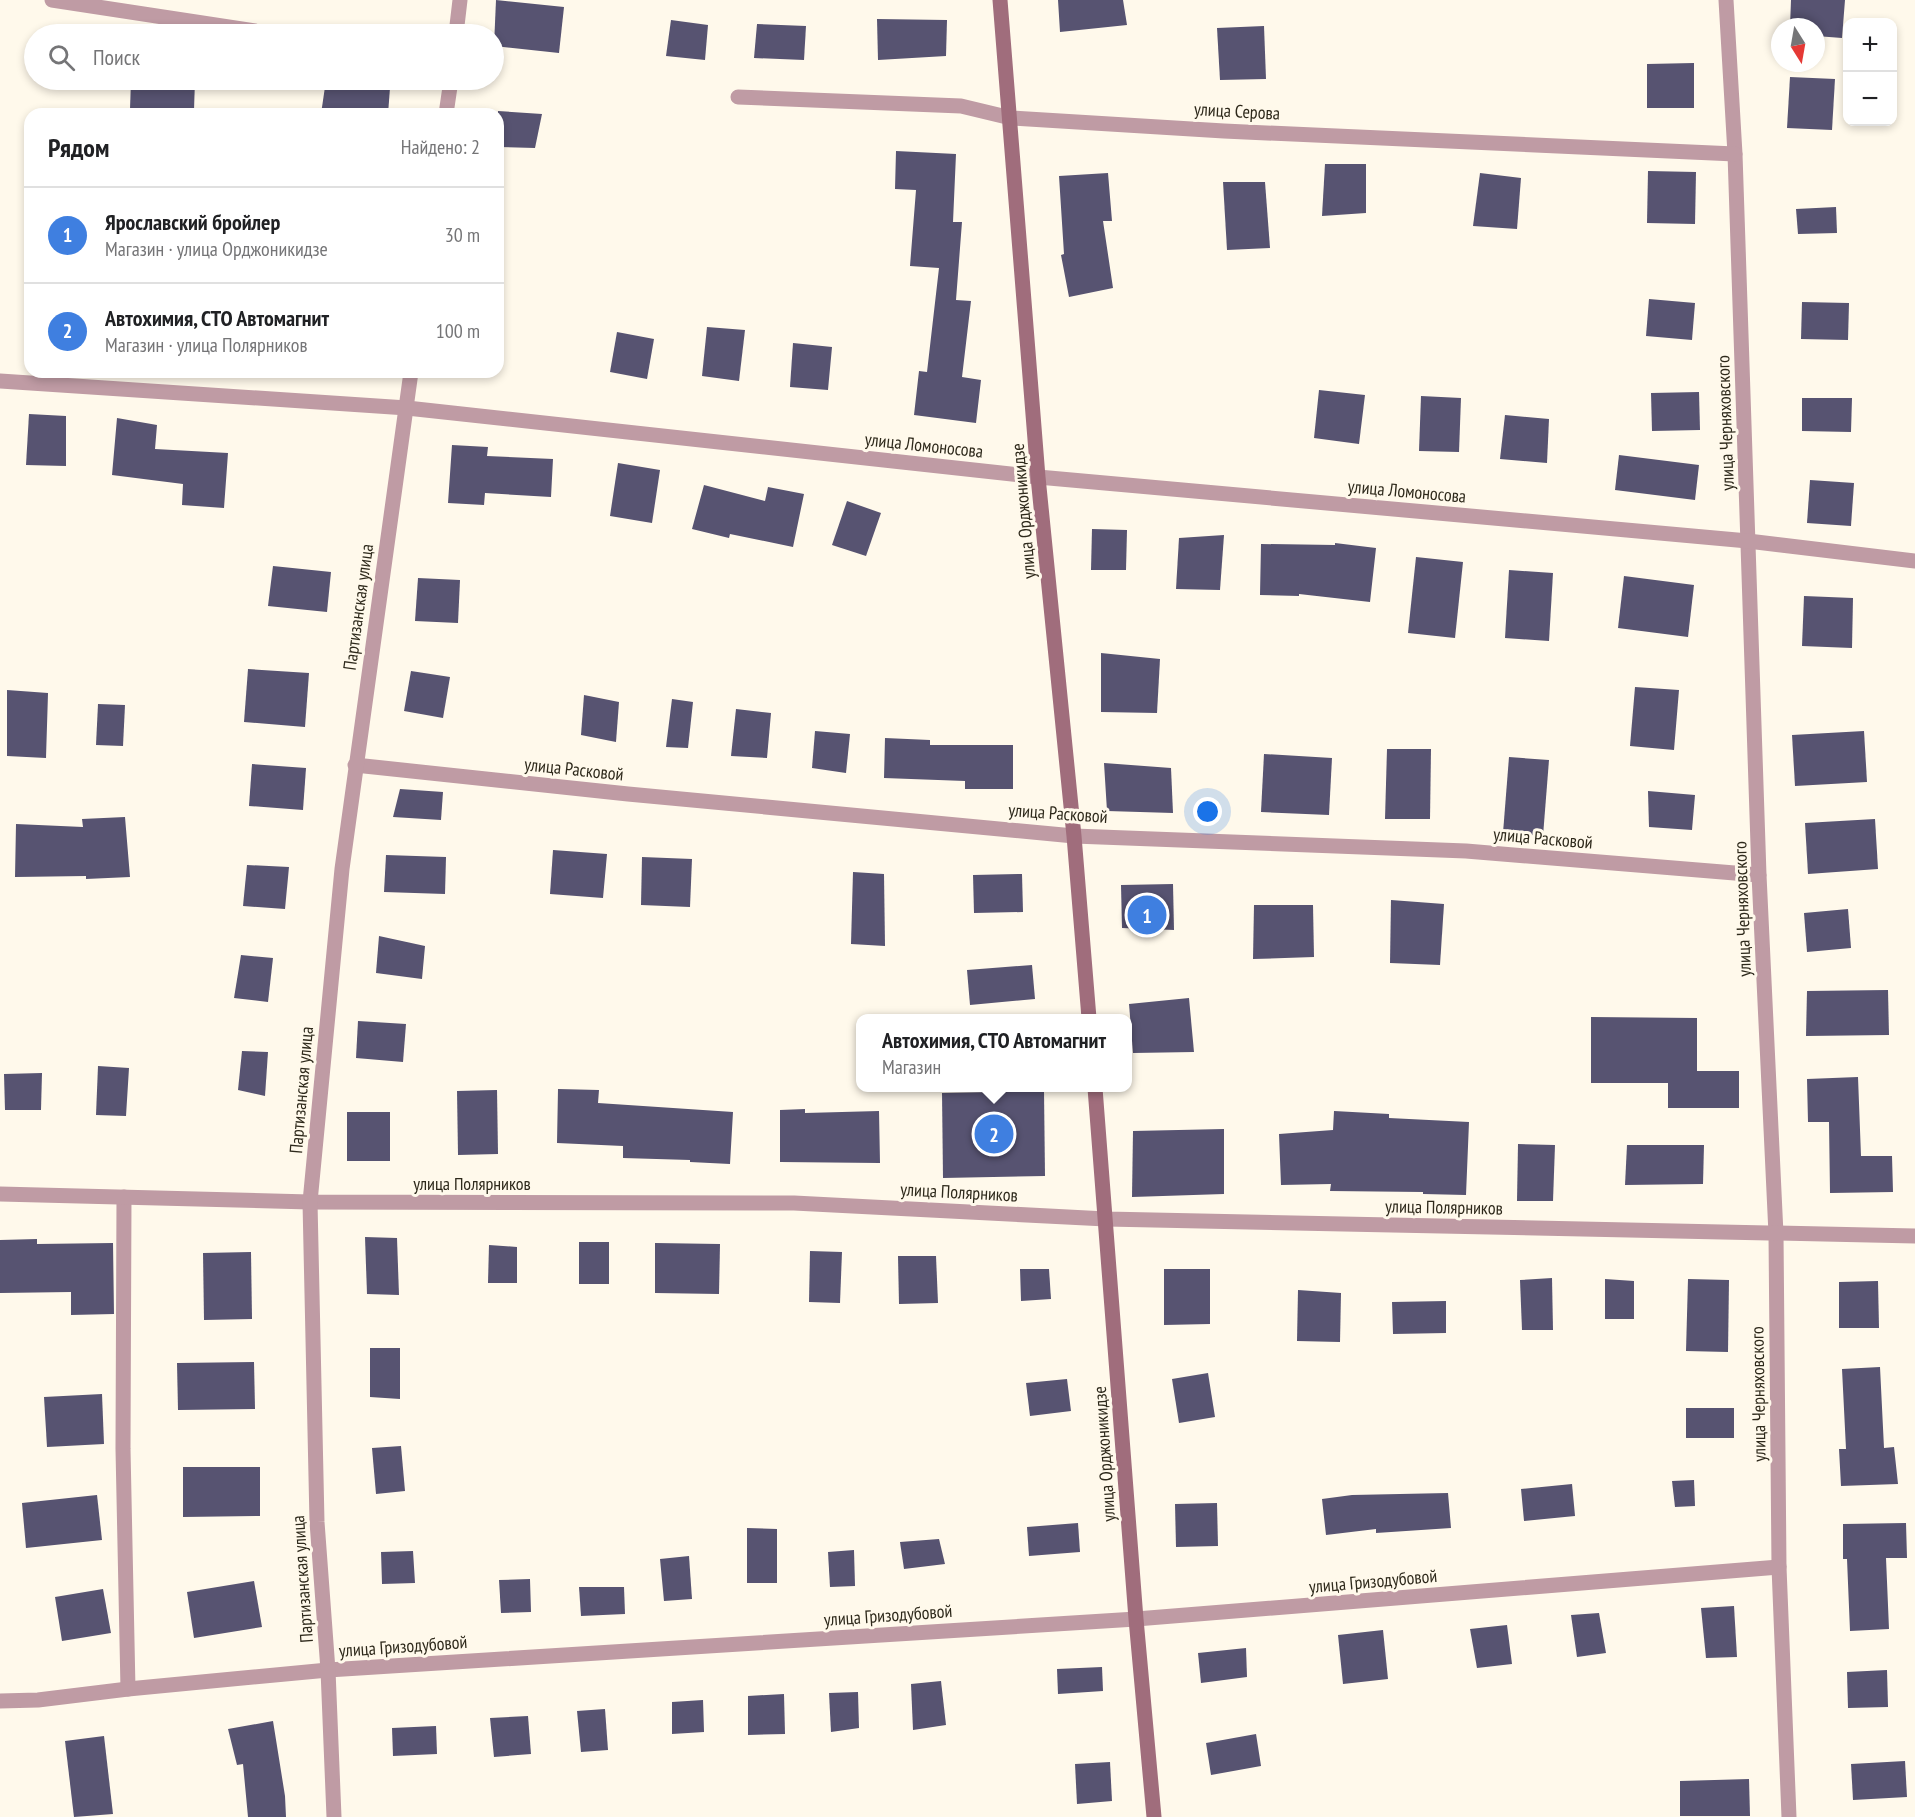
<!DOCTYPE html>
<html lang="ru">
<meta charset="utf-8">
<style>
:root{--surface:#fff;--page:#f2f2f2;--text:#202124;--muted:#757577;--line:#e0e0e0;--accent:#111827}
body{margin:0;font-family:"PT Sans Narrow",sans-serif;background:var(--page);color:var(--text)}
.controls{position:absolute;right:18px;top:18px;display:grid;overflow:hidden;border-radius:12px;box-shadow:0 3px 9px #0003}
.controls button{width:54px;height:54px;display:grid;place-items:center;padding:0;border:0;border-bottom:2px solid var(--line);background:var(--surface);color:var(--text);font:30px sans-serif}
.compass{position:absolute;left:1771px;top:18px;width:54px;height:54px;border-radius:50%;background:var(--surface);box-shadow:0 3px 9px #0003;rotate:169deg}
.you{position:absolute;left:1208px;top:812px;width:21px;height:21px;margin:-15px;border:4px solid #fff;border-radius:50%;background:#1a73e8;box-shadow:0 0 0 9px #1a73e833}
.badge{display:grid;place-items:center;width:39px;height:39px;border-radius:50%;background:var(--accent);color:#fff;font-size:20px;font-weight:700}
.pin{position:absolute;translate:-50% -50%;border:3px solid #fff;box-shadow:0 2px 6px #0006}
.popup{position:absolute;left:856px;top:1014px;width:276px;height:78px;box-sizing:border-box;display:grid;place-content:center;border-radius:12px;background:var(--surface);filter:drop-shadow(0 2px 4px #0005);font-size:20px;white-space:nowrap;color:var(--muted)}
.popup b{font-size:22px;color:var(--text)}
.popup::after{content:'';position:absolute;left:50%;top:100%;margin-left:-12px;border:12px solid transparent;border-top-color:var(--surface)}
.list{margin:0;padding:0;list-style:none}
h2{display:flex;justify-content:space-between;align-items:center;height:78px;margin:0;padding:0 24px;font-size:26px}
h2 small{font-size:20px;font-weight:400;color:var(--muted)}
.list li{display:grid;grid-template-columns:39px 1fr auto;gap:18px;align-items:center;box-sizing:border-box;height:96px;padding:0 24px;border-top:2px solid var(--line)}
.list b{display:block;font-size:22px;white-space:nowrap}
.list p{margin:0;font-size:20px;white-space:nowrap;color:var(--muted)}
.list em{font-size:20px;font-style:normal;color:var(--muted)}
.icon{flex:none;width:33px;height:33px;fill:none;stroke:currentColor;stroke-width:2;stroke-linecap:round;stroke-linejoin:round}
.map{position:relative;flex:none;width:1915px;height:1817px;overflow:hidden}
.search{position:absolute;background:var(--surface);box-shadow:0 3px 9px #0003;left:24px;top:24px;width:480px;height:66px;display:flex;align-items:center;gap:15px;box-sizing:border-box;padding:0 21px;border-radius:33px;color:var(--muted);font-size:22px}
.panel{position:absolute;background:var(--surface);box-shadow:0 3px 9px #0003;left:24px;top:108px;width:480px;height:270px;border-radius:18px}
.map>svg:first-child{display:block}
.building{fill:#575371}
.lines{fill:none;stroke-linecap:round;stroke-linejoin:round}
.lane{stroke:#bf9ba4;stroke-width:15}
.street{stroke:#bf9ba4;stroke-width:15}
.secondary{stroke:#a06d7c;stroke-width:15}
.labels{text-anchor:middle;dominant-baseline:central;stroke-width:6;stroke-linejoin:round;paint-order:stroke}
.street-label{font-size:18px;fill:#2e291b;stroke:#fff9eb}
</style>
<div class="map">
<svg width="1915" height="1817" viewBox="0 0 1915 1817">
<rect width="100%" height="100%" fill="#fff9eb"/>
<g class="building">
<path d="M496,0L564,7L559,53L494,46Z"/>
<path d="M1058,0H1123L1127,25L1060,32Z"/>
<path d="M1791,0H1845L1842,38L1816,36V27H1790Z"/>
<path d="M877,19L947,20L946,56L878,60Z"/>
<path d="M671,20L708,25L705,60L666,56Z"/>
<path d="M757,24L806,26L804,60L754,58Z"/>
<path d="M1264,26L1266,79L1220,80L1217,28Z"/>
<path d="M1694,63V108H1647V64Z"/>
<path d="M1790,77L1835,79L1832,130L1787,128Z"/>
<path d="M131,80H195L194,110L130,109Z"/>
<path d="M326,80L390,88L388,114H321Z"/>
<path d="M498,111L542,114L535,148L498,147Z"/>
<path d="M896,151L956,154L953,222H962L956,300L971,301L962,377L981,380L976,423L914,415L919,371L927,372L939,268L910,266L916,190L895,189Z"/>
<path d="M1325,164H1366V213L1322,216Z"/>
<path d="M1648,171L1696,172L1695,224L1647,223Z"/>
<path d="M1108,173L1112,221H1103L1113,288L1069,297L1061,255L1064,254L1059,176Z"/>
<path d="M1480,173L1521,178L1517,229L1473,226Z"/>
<path d="M1223,182H1265L1270,248L1227,250Z"/>
<path d="M1836,207L1837,233L1798,234L1796,209Z"/>
<path d="M1649,299L1695,303L1692,340L1646,336Z"/>
<path d="M1802,302L1849,303L1848,340L1801,339Z"/>
<path d="M707,327L745,330L739,381L702,376Z"/>
<path d="M617,332L654,339L647,379L610,372Z"/>
<path d="M793,343L832,347L828,390L790,387Z"/>
<path d="M1319,390L1365,395L1359,444L1314,438Z"/>
<path d="M1699,392L1700,430L1652,431L1651,393Z"/>
<path d="M1421,396L1461,398L1459,452L1419,451Z"/>
<path d="M1802,398H1852L1851,432L1802,431Z"/>
<path d="M29,414L66,416V466L26,465Z"/>
<path d="M1505,415L1549,419L1547,463L1500,459Z"/>
<path d="M117,418L157,425L155,449L228,453L224,508L182,505L183,484L112,475Z"/>
<path d="M452,445L488,447L487,456L553,459L551,497L485,493L484,505L448,503Z"/>
<path d="M1619,455L1699,465L1695,500L1615,490Z"/>
<path d="M618,463L660,470L652,523L610,516Z"/>
<path d="M1810,480L1854,483L1851,526L1807,523Z"/>
<path d="M704,485L765,501L768,487L804,494L793,547L730,534L729,538L692,529Z"/>
<path d="M847,501L881,513L866,556L832,545Z"/>
<path d="M1092,529L1127,530L1126,570H1091Z"/>
<path d="M1224,535L1220,590L1176,589L1179,538Z"/>
<path d="M1335,543L1376,548L1370,602L1299,594V596L1260,595L1261,544L1335,545Z"/>
<path d="M1416,557L1463,562L1455,638L1408,633Z"/>
<path d="M273,566L331,572L327,612L268,606Z"/>
<path d="M1509,570L1553,573L1549,641L1505,638Z"/>
<path d="M1624,576L1694,585L1688,637L1618,628Z"/>
<path d="M418,578L460,580L458,623L415,621Z"/>
<path d="M1804,596L1853,598L1852,648L1802,646Z"/>
<path d="M1101,653L1160,659L1157,713L1101,712Z"/>
<path d="M248,669L309,673L305,727L244,722Z"/>
<path d="M411,671L450,677L443,718L404,711Z"/>
<path d="M1635,687L1679,690L1674,750L1630,746Z"/>
<path d="M7,690L48,693L46,758L7,756Z"/>
<path d="M584,695L619,702L616,742L581,735Z"/>
<path d="M672,699L693,702L688,748L666,747Z"/>
<path d="M98,704L125,705L123,746L96,745Z"/>
<path d="M736,709L771,713L767,758L731,756Z"/>
<path d="M815,731L850,734L846,773L812,768Z"/>
<path d="M1864,731L1867,782L1795,786L1792,735Z"/>
<path d="M885,738L930,740V745H1013V789H965V781L884,778Z"/>
<path d="M1387,749H1431L1430,819H1385Z"/>
<path d="M1264,754L1332,758L1329,815L1261,812Z"/>
<path d="M1509,757L1549,760L1543,836L1503,833Z"/>
<path d="M1104,763L1171,768L1173,813L1107,811Z"/>
<path d="M252,764L306,768L303,810L249,806Z"/>
<path d="M400,789L443,792L441,820L393,817Z"/>
<path d="M1648,791L1695,795L1692,830L1649,827Z"/>
<path d="M125,817L130,877L86,879V876L15,877L16,824L83,827L82,819Z"/>
<path d="M1875,819L1878,869L1808,874L1805,823Z"/>
<path d="M553,850L607,854L603,898L550,894Z"/>
<path d="M386,855L446,857L445,894L384,892Z"/>
<path d="M642,857L692,859L690,907L641,905Z"/>
<path d="M247,865L289,867L285,909L243,906Z"/>
<path d="M853,872L884,874L885,946L851,944Z"/>
<path d="M1022,874L1023,912L974,913L973,875Z"/>
<path d="M1173,884L1174,930L1122,928L1121,885Z"/>
<path d="M1391,900L1444,904L1440,965L1390,963Z"/>
<path d="M1254,905H1313L1314,957L1253,959Z"/>
<path d="M1848,909L1851,948L1807,952L1804,913Z"/>
<path d="M379,936L425,946L422,979L376,973Z"/>
<path d="M241,955L273,958L268,1002L234,998Z"/>
<path d="M1032,965L1035,999L970,1005L967,970Z"/>
<path d="M1888,990L1889,1035L1806,1036L1807,991Z"/>
<path d="M1189,998L1194,1052L1133,1053L1129,1004Z"/>
<path d="M1591,1017L1697,1018V1071H1739V1108H1668V1083H1591Z"/>
<path d="M358,1021L406,1024L403,1062L356,1058Z"/>
<path d="M242,1051L268,1052L265,1096L238,1090Z"/>
<path d="M98,1066L129,1068L126,1116L96,1115Z"/>
<path d="M42,1073L41,1110H5L4,1074Z"/>
<path d="M1858,1077L1861,1156H1892L1893,1192L1830,1193L1829,1122H1808L1807,1079Z"/>
<path d="M558,1089L599,1090L598,1103L733,1112L730,1164L690,1162V1160L623,1158V1146L557,1143Z"/>
<path d="M497,1090L498,1154L458,1155L457,1091Z"/>
<path d="M1044,1091L1045,1176L943,1178L942,1093Z"/>
<path d="M805,1109V1113L879,1111L880,1163L780,1162V1110Z"/>
<path d="M1334,1111L1389,1114V1118L1469,1122L1466,1195L1423,1194V1192L1330,1191L1331,1184L1281,1185L1279,1134L1333,1130Z"/>
<rect x="347" y="1112" width="43" height="49"/>
<path d="M1224,1129V1194L1132,1197L1133,1131Z"/>
<path d="M1518,1144L1555,1145L1553,1201H1517Z"/>
<path d="M1627,1145H1704L1703,1184L1625,1185Z"/>
<path d="M365,1237L397,1238L399,1295L367,1294Z"/>
<path d="M37,1239V1244L113,1243L114,1314L71,1315V1292L0,1293V1240Z"/>
<rect x="579" y="1242" width="30" height="42"/>
<path d="M655,1243L720,1244L719,1294L655,1293Z"/>
<path d="M489,1245L517,1247V1283H488Z"/>
<path d="M810,1251L842,1252L840,1303L809,1302Z"/>
<path d="M251,1252L252,1319L204,1320L203,1253Z"/>
<path d="M898,1256H936L938,1303L899,1304Z"/>
<path d="M1020,1269H1049L1051,1299L1021,1301Z"/>
<path d="M1164,1269H1210V1324L1164,1325Z"/>
<path d="M1552,1278L1553,1330H1522L1520,1280Z"/>
<path d="M1605,1279L1634,1281V1319H1605Z"/>
<path d="M1688,1279L1729,1280L1728,1352L1686,1351Z"/>
<path d="M1878,1281L1879,1328H1839V1282Z"/>
<path d="M1298,1290L1341,1293L1340,1342L1297,1341Z"/>
<path d="M1446,1301V1333L1393,1334L1392,1302Z"/>
<path d="M370,1348H400V1399L370,1397Z"/>
<path d="M254,1362L255,1409L178,1410L177,1363Z"/>
<path d="M1880,1367L1884,1448L1894,1447L1898,1484L1841,1486L1839,1449H1846L1842,1369Z"/>
<path d="M1208,1373L1215,1417L1179,1423L1172,1379Z"/>
<path d="M1067,1379L1071,1411L1030,1416L1026,1383Z"/>
<path d="M102,1394L104,1444L47,1447L44,1397Z"/>
<rect x="1686" y="1408" width="48" height="30"/>
<path d="M401,1446L405,1491L376,1494L372,1448Z"/>
<path d="M183,1467H260V1516L183,1517Z"/>
<path d="M1694,1480L1695,1506L1675,1507L1672,1481Z"/>
<path d="M1572,1484L1575,1516L1524,1521L1521,1489Z"/>
<path d="M1448,1493L1451,1528L1376,1533V1529L1326,1535L1322,1499L1352,1495Z"/>
<path d="M97,1495L102,1540L26,1548L22,1503Z"/>
<path d="M1217,1503L1218,1546L1176,1547L1175,1504Z"/>
<path d="M1078,1523L1080,1552L1029,1556L1027,1527Z"/>
<path d="M1906,1523L1907,1558H1886L1889,1629L1850,1631L1847,1559H1843V1524Z"/>
<path d="M747,1528L777,1529V1583H747Z"/>
<path d="M939,1539L945,1564L904,1569L900,1542Z"/>
<path d="M854,1550L855,1586L830,1587L828,1552Z"/>
<path d="M413,1551L415,1583L382,1584L381,1552Z"/>
<path d="M689,1556L692,1599L664,1601L660,1559Z"/>
<path d="M530,1579L531,1612L501,1613L499,1580Z"/>
<path d="M254,1581L262,1627L194,1638L187,1592Z"/>
<path d="M579,1587H624L625,1614L581,1616Z"/>
<path d="M103,1589L111,1633L62,1641L55,1597Z"/>
<path d="M1734,1606L1737,1657L1706,1658L1701,1608Z"/>
<path d="M1599,1613L1606,1653L1577,1657L1571,1615Z"/>
<path d="M1507,1625L1512,1664L1477,1668L1470,1629Z"/>
<path d="M1383,1630L1388,1679L1343,1684L1338,1635Z"/>
<path d="M1246,1648L1247,1677L1201,1683L1198,1653Z"/>
<path d="M1102,1667L1103,1691L1058,1694L1057,1669Z"/>
<path d="M1887,1670L1888,1707L1848,1708L1847,1672Z"/>
<path d="M941,1681L946,1725L913,1730L911,1684Z"/>
<path d="M858,1692L859,1728L831,1732L829,1693Z"/>
<path d="M784,1694L785,1734L748,1735V1696Z"/>
<path d="M703,1700L704,1732L672,1734V1702Z"/>
<path d="M605,1709L608,1750L581,1752L577,1711Z"/>
<path d="M528,1716L531,1754L494,1757L490,1718Z"/>
<path d="M273,1721L285,1796L286,1817H248L243,1764L237,1765L228,1729Z"/>
<path d="M436,1726L437,1754L393,1756L392,1728Z"/>
<path d="M1256,1734L1261,1766L1211,1775L1206,1743Z"/>
<path d="M104,1736L113,1814L74,1817L65,1741Z"/>
<path d="M1905,1761L1907,1797L1853,1800L1851,1764Z"/>
<path d="M1110,1762L1112,1801L1077,1804L1075,1764Z"/>
<path d="M1749,1779L1750,1816H1680V1781Z"/>
</g>
<g class="lines">
<g class="lane">
<path d="M52,0L255,31"/>
<path d="M124,1197L123,1449L128,1689"/>
</g>
<g class="street">
<path d="M1726,0L1735,154L1759,875L1776,1234L1779,1567L1789,1817"/>
<path d="M456,34L460,0"/>
<path d="M738,97L961,106L1011,118L1224,131L1735,154"/>
<path d="M446,114L451,80"/>
<path d="M0,381L407,408L1038,477L1748,541L1915,561"/>
<path d="M355,765L628,794L1074,836L1466,851L1759,875"/>
<path d="M0,1194L310,1202L794,1203L1106,1219L1915,1236"/>
<path d="M0,1701L38,1700L128,1689L328,1670L1136,1619L1779,1567"/>
<path d="M334,1817L328,1670L317,1522L310,1202L342,869L411,372"/>
</g>
<g class="secondary">
<path d="M1000,0L1038,477L1074,836L1089,1018"/>
<path d="M1095,1088L1136,1619L1154,1817"/>
</g>
</g>
<g class="labels">
<g class="street-label">
<text transform="translate(1237 111) rotate(3)">улица Серова</text>
<text transform="translate(1725 423) rotate(-92)">улица Черняховского</text>
<text transform="translate(924 445) rotate(6)">улица Ломоносова</text>
<text transform="translate(1407 491) rotate(5)">улица Ломоносова</text>
<text transform="translate(1023 511) rotate(-95)">улица Орджоникидзе</text>
<text transform="translate(358 607) rotate(-82)">Партизанская улица</text>
<text transform="translate(574 769) rotate(6)">улица Расковой</text>
<text transform="translate(1058 813) rotate(4)">улица Расковой</text>
<text transform="translate(1543 838) rotate(5)">улица Расковой</text>
<text transform="translate(1742 909) rotate(-92)">улица Черняховского</text>
<text transform="translate(301 1090) rotate(-85)">Партизанская улица</text>
<text x="472" y="1183">улица Полярников</text>
<text transform="translate(959 1192) rotate(3)">улица Полярников</text>
<text transform="translate(1444 1207) rotate(1)">улица Полярников</text>
<text transform="translate(1758 1394) rotate(-91)">улица Черняховского</text>
<text transform="translate(1104 1454) rotate(-94)">улица Орджоникидзе</text>
<text transform="translate(302 1579) rotate(-94)">Партизанская улица</text>
<text transform="translate(1373 1581) rotate(-5)">улица Гризодубовой</text>
<text transform="translate(888 1615) rotate(-4)">улица Гризодубовой</text>
<text transform="translate(403 1646) rotate(-4)">улица Гризодубовой</text>
</g>
</g>
</svg>
<div class="controls">
<button>+</button>
<button>−</button>
</div>
<svg class="compass" viewBox="-18 -18 36 36"><path d="M0-13l5 13h-10z" fill="#e53935"/><path d="M0 13l5-13h-10z" fill="#757577"/></svg>
<div class="you"></div>
<div class="pin badge" style="left:1147px;top:915px;background:#3f7fe0">1</div>
<div class="pin badge" style="left:994px;top:1134px;background:#3f7fe0">2</div>
<div class="popup"><b>Автохимия, СТО Автомагнит</b>Магазин</div>
<div class="search"><svg class="icon" aria-label="search" viewBox="0 0 24 24"><circle cx="10" cy="10" r="6"/><path d="M15 15l6 6"/></svg>Поиск</div>
<section class="panel">
<h2>Рядом<small>Найдено: 2</small></h2>
<ul class="list">
<li><span class="badge" style="background:#3f7fe0">1</span><div><b>Ярославский бройлер</b><p>Магазин · улица Орджоникидзе</p></div><em>30 m</em></li>
<li><span class="badge" style="background:#3f7fe0">2</span><div><b>Автохимия, СТО Автомагнит</b><p>Магазин · улица Полярников</p></div><em>100 m</em></li>
</ul>
</section>
</div>
